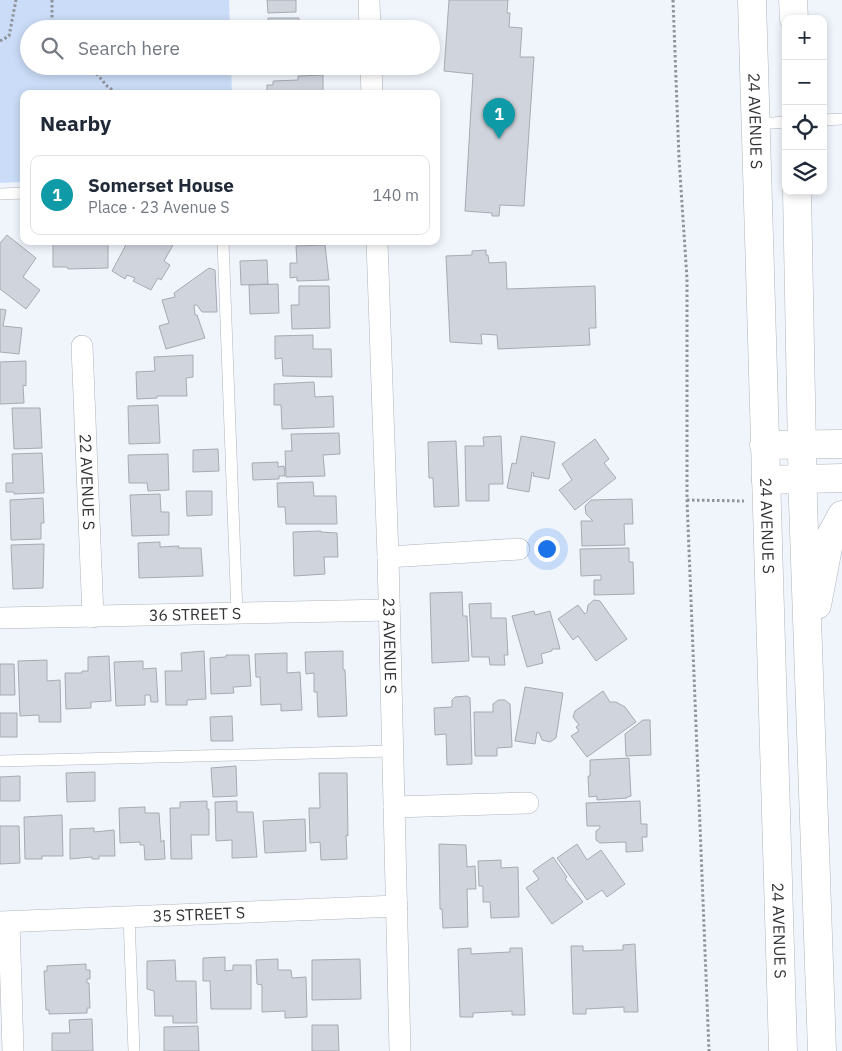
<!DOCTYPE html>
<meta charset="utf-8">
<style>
:root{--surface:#fff;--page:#f6f6f7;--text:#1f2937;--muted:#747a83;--line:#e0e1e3;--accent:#db2777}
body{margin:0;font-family:"IBM Plex Sans",sans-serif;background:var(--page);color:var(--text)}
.controls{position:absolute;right:15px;top:15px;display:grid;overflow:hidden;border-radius:10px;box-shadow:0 2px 8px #0003}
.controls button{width:45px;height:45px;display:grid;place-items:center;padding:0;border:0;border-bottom:1px solid var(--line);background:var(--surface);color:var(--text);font:25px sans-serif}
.you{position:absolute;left:546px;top:548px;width:18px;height:18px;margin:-12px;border:4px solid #fff;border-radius:50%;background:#1a73e8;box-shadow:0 0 0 8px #1a73e833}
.badge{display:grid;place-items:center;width:32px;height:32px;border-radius:50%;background:var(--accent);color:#fff;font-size:16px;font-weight:700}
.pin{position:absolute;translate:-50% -41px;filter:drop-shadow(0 1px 2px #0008)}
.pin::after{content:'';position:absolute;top:26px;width:18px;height:15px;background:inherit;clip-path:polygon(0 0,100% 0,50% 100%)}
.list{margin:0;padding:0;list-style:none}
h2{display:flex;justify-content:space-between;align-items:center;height:65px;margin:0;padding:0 20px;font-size:21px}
h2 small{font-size:16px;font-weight:400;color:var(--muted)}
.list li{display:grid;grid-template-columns:32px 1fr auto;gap:15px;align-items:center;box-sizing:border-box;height:80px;margin:0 10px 10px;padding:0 10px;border:1px solid var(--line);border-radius:10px}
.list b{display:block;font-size:19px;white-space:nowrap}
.list p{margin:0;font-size:16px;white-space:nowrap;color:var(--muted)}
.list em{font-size:16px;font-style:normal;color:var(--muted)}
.icon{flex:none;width:28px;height:28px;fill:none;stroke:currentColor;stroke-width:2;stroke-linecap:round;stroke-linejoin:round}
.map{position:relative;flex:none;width:842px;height:1051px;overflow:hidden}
.search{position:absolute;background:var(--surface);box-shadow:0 2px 8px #0003;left:20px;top:20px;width:420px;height:55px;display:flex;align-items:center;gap:12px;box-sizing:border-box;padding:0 18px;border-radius:28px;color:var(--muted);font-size:19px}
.panel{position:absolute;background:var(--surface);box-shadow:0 2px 8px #0003;left:20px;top:90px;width:420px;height:155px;border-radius:10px}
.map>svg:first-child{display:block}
.green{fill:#cadcf7}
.building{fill:#d0d4dc;stroke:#a6abb2}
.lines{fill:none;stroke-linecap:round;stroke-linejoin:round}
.lane-casing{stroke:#b0b5bb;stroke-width:12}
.street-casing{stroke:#b0b5bb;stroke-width:22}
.secondary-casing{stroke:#b0b5bb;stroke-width:29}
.primary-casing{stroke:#b0b5bb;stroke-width:29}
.path{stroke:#909398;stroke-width:3;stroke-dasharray:2.5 2.5;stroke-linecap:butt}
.lane{stroke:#fff;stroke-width:11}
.street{stroke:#fff;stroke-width:21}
.secondary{stroke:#fff;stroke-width:28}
.primary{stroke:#fff;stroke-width:28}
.labels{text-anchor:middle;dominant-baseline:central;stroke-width:4.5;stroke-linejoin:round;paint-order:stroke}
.street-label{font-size:16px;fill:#323336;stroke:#fff}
</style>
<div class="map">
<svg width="842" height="1051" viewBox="0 0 842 1051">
<rect width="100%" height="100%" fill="#f0f5fc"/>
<path class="green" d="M0,0H229L230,29H29V66H231L232,94H24V182L0,183Z"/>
<g class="building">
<path d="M267,0H296V12L268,13Z"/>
<path d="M449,0H508L507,13H510L509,27L522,28L520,57H534L524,206L500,205L499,216H492V213L465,211L473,74L444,71Z"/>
<path d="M268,18H299V29H269Z"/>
<path d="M323,75V94H267V85H273V81L298,80V76Z"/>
<path d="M7,235L36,258L23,277L40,290L26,309L0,289V243Z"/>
<path d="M53,241H108V268L68,269L67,267H53Z"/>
<path d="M128,241H167L173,245L164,261L170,265L161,280L158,278L151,290L133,281L135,278L127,275L125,279L112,271Z"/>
<path d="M325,245L329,280L297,281V277L290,278V263H297L296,246Z"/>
<path d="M486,250V255H488L489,263L506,262L507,289L595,286L596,328H589L590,345L498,349L497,335L481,334L482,344L450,342L446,256L472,255V251Z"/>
<path d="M267,260L268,284L241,285L240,261Z"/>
<path d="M209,268L215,270L217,312H202L197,305H194L195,315H197L205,338L166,349L159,326L169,323L162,300L175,297L174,293Z"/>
<path d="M278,284L279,313L250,314L249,285Z"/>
<path d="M299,286H329L330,328L292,329L291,305H299Z"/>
<path d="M0,309L6,310L3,326L22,328L19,354L0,352Z"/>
<path d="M313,335V349H331L332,377L283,376L282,358L275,359V336Z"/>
<path d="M193,355V377L186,378L187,396H157V398L137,399L136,372L155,371L154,357Z"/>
<path d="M26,361V386L23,385L24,403L0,404V362Z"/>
<path d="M314,382L315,397L333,396L334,427L282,429L281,405H274V384Z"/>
<path d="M158,405L160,443L129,444L128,406Z"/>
<path d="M12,408H40L42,448L14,449Z"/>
<path d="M339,433L340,454L323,455L325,476L286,477L285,451H292L291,434Z"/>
<path d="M501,436L503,484H489V501H466L465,446H484L483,437Z"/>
<path d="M521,436L555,442L549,479L533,476L534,473L532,472L529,492L507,488L512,463L516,464Z"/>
<path d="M595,439L609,459L604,463L616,478L575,510L559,490L572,480L562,464Z"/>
<path d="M456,441L459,506L434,507L433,478H429L428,442Z"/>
<path d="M218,449L219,471L193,472V450Z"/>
<path d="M42,453L44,493L14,494V492H6V483H13L12,454Z"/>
<path d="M168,454L169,490L148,491L147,483H129L128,455Z"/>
<path d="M278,462V467L284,466L285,476H279V479L253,480L252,463Z"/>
<path d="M313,482L314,496H336L337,524H286L285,507H278L277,483Z"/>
<path d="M186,491H212V515L187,516Z"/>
<path d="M160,494L161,512H169V535L132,536L130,495Z"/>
<path d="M43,498L44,523H41V539L11,540L10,500Z"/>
<path d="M632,499L633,524H624L625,545L582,546L581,521H593L586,514L585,506L591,500Z"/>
<path d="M321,531V532L337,533L338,557H324L325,574L294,576L293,532Z"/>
<path d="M160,542V547L179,546L178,548H201L203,576L139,578L138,543Z"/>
<path d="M44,544L43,588L13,589L11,545Z"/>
<path d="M629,548V562H633L634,594L594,595V580H601V575L581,576L580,549Z"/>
<path d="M462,592L463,616H467L469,661L432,663L430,593Z"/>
<path d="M594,600L600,601L627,639L596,661L578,636L573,640L558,619L578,605L585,614L587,612L588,605Z"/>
<path d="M491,603V618H506L508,655H504L505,665H490L489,657H472L469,604Z"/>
<path d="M534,611L535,615L550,611L560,649H552V651L541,654L543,663L527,667L512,616Z"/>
<path d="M204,651L206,699L187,700V705H166L165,671H182L181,653Z"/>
<path d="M343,651V669L345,670L347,716L318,717L317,692H314V673L306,674L305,652Z"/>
<path d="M287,653V673L300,672L302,710L281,711V704L261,705L260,677H256L255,654Z"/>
<path d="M226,655H249L251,686L233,687L234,693L211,694L210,658L226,657Z"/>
<path d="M109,656L111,701L91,702V708L66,709L65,673H82V671H88V657Z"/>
<path d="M47,660V681L60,680L61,722H39V715L20,716L18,661Z"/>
<path d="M143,661V669L156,668L158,702H151L150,695H145V705L116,706L114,662Z"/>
<path d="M0,664H14L15,695H0Z"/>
<path d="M525,687L563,693L556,738L550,742L542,740L539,733L537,732L535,744L515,741Z"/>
<path d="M603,691L610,702H616L625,707L636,722L587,757L571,736L579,731L576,727L579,725L573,717L575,711Z"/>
<path d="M467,696L470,698L472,764L447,765L446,734L435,735L434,708L452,707V700L455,697Z"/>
<path d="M498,700H505L510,704L512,747L497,748V756H475L474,712H493V704Z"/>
<rect x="0" y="713" width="17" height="24"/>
<path d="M232,716L233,741H211L210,717Z"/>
<path d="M643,720H650L651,755L626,756L625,734Z"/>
<path d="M629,758L631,796L627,797V798L597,800V796L589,797L588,776H590V760Z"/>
<path d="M236,766L237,796L213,797L211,768Z"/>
<path d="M95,772V801L67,802L66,773Z"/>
<path d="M319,773H347L348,836L346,835L347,859L321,860L320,842L310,843L309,808H320Z"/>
<path d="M20,776V801H0V777Z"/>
<path d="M207,801V809H209V835H191L192,859H171L170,808H180V802Z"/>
<path d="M237,801V812H253L257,857L232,858V840L216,841L215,802Z"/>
<path d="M640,801L641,824H647V837H642L643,851L626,852V842L600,843L596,840V831L600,828V826H587L586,803Z"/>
<path d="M145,807V813H159L161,842L164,840L165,859L145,860L144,845H140V842L120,843L119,808Z"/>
<path d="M62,815L63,856H42V859H25L24,817Z"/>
<path d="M305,819L306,851L265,853L263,821Z"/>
<path d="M0,826H19L20,863L0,864Z"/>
<path d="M94,828V832L114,830L115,856H99V859H92V857L70,859V829Z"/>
<path d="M439,844L466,845L467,867L475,866L476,889H467L468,927L443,928L442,909H440Z"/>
<path d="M577,844L587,860L601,850L625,884L607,897L602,890L587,900L557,858Z"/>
<path d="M553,857L567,877L565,879L583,902L552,924L526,888L539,879L533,871Z"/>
<path d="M501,860V868L518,867L519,917L491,918L490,902H483V886H479L478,861Z"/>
<path d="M635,944L638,1012H624V1007L586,1009V1014H573L571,946H583V951L623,950V945Z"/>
<path d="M471,948V954L510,952V948H522L525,1015H512V1011L473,1013V1017H460L458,949Z"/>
<path d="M225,957V971L233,970V965H251V1009H211L210,981H203V958Z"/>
<path d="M278,959V970H291L292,978L306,977L307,1017L285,1018V1011L262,1012V985L257,984L256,960Z"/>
<path d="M360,959L361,999L312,1000V960Z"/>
<path d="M175,960L176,981H196L197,1023H173V1016H155L154,991L147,989V961Z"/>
<path d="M86,964V970H90V979H87V983H89L90,1008H87V1013L49,1014V1010H46L44,971H47V966Z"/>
<path d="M92,1019L93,1051H52V1033H70L69,1020Z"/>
<path d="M312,1025H338L339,1051H312Z"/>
<path d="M198,1026L199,1051H164V1027Z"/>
</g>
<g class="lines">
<defs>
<g id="lane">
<path d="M823,120L842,119"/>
<path d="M757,124L786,122"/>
<path d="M0,194L24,193"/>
<path d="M223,241L237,614"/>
<path d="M0,761L393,751"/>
<path d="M129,917L134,1051"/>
</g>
<g id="street">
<path d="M369,0L370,29"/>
<path d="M371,66L372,94"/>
<path id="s1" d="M377,241L388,557L400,1051"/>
<path id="s2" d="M82,346L93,617"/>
<path d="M388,557L519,549"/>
<path id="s3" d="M0,618L389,610"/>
<path d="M394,807L528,803"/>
<path id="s4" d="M0,922L397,906"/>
<path d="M9,922L13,1051"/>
</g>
<g id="secondary">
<path d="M764,445L842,444"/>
<path d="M766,480L842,478"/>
</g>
<g id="primary">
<path id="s5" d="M752,0L783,1051"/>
<path d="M793,0L794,19"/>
<path d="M797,191L803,502L822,1051"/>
<path d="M817,605L830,537L842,515"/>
</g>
</defs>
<use href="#lane" class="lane-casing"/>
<use href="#street" class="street-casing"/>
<use href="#secondary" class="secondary-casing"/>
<use href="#primary" class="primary-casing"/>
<g class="path">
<path d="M52,0V24L60,29"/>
<path d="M673,0L679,158L687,279V500L709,1051"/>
<path d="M0,41L9,36L16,0"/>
<path d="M90,66L107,86L118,94"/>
<path d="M687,500L744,501"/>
</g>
<use href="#lane" class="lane"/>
<use href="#street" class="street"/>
<use href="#secondary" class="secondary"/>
<use href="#primary" class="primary"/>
</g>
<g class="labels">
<g class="street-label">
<text stroke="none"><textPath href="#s5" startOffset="121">24 AVENUE S</textPath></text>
<text stroke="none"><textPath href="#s2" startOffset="136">22 AVENUE S</textPath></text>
<text stroke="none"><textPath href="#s5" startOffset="526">24 AVENUE S</textPath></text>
<text stroke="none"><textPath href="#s3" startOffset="195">36 STREET S</textPath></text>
<text stroke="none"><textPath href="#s1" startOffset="405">23 AVENUE S</textPath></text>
<text stroke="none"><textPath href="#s4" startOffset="199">35 STREET S</textPath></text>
<text stroke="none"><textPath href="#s5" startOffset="931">24 AVENUE S</textPath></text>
</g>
</g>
</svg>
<div class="controls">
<button>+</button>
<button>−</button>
<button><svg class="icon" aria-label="locate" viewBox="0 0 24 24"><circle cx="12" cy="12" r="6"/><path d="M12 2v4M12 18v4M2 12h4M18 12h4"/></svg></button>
<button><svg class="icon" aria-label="layers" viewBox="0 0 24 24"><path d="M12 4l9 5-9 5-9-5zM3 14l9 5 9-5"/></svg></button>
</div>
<div class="you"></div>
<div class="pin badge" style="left:499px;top:139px;background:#0f9aa8">1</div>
<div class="search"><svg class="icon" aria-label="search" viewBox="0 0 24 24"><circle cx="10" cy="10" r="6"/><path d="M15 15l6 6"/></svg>Search here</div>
<section class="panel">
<h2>Nearby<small></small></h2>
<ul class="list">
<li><span class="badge" style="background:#0f9aa8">1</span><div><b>Somerset House</b><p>Place · 23 Avenue S</p></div><em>140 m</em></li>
</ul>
</section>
</div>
